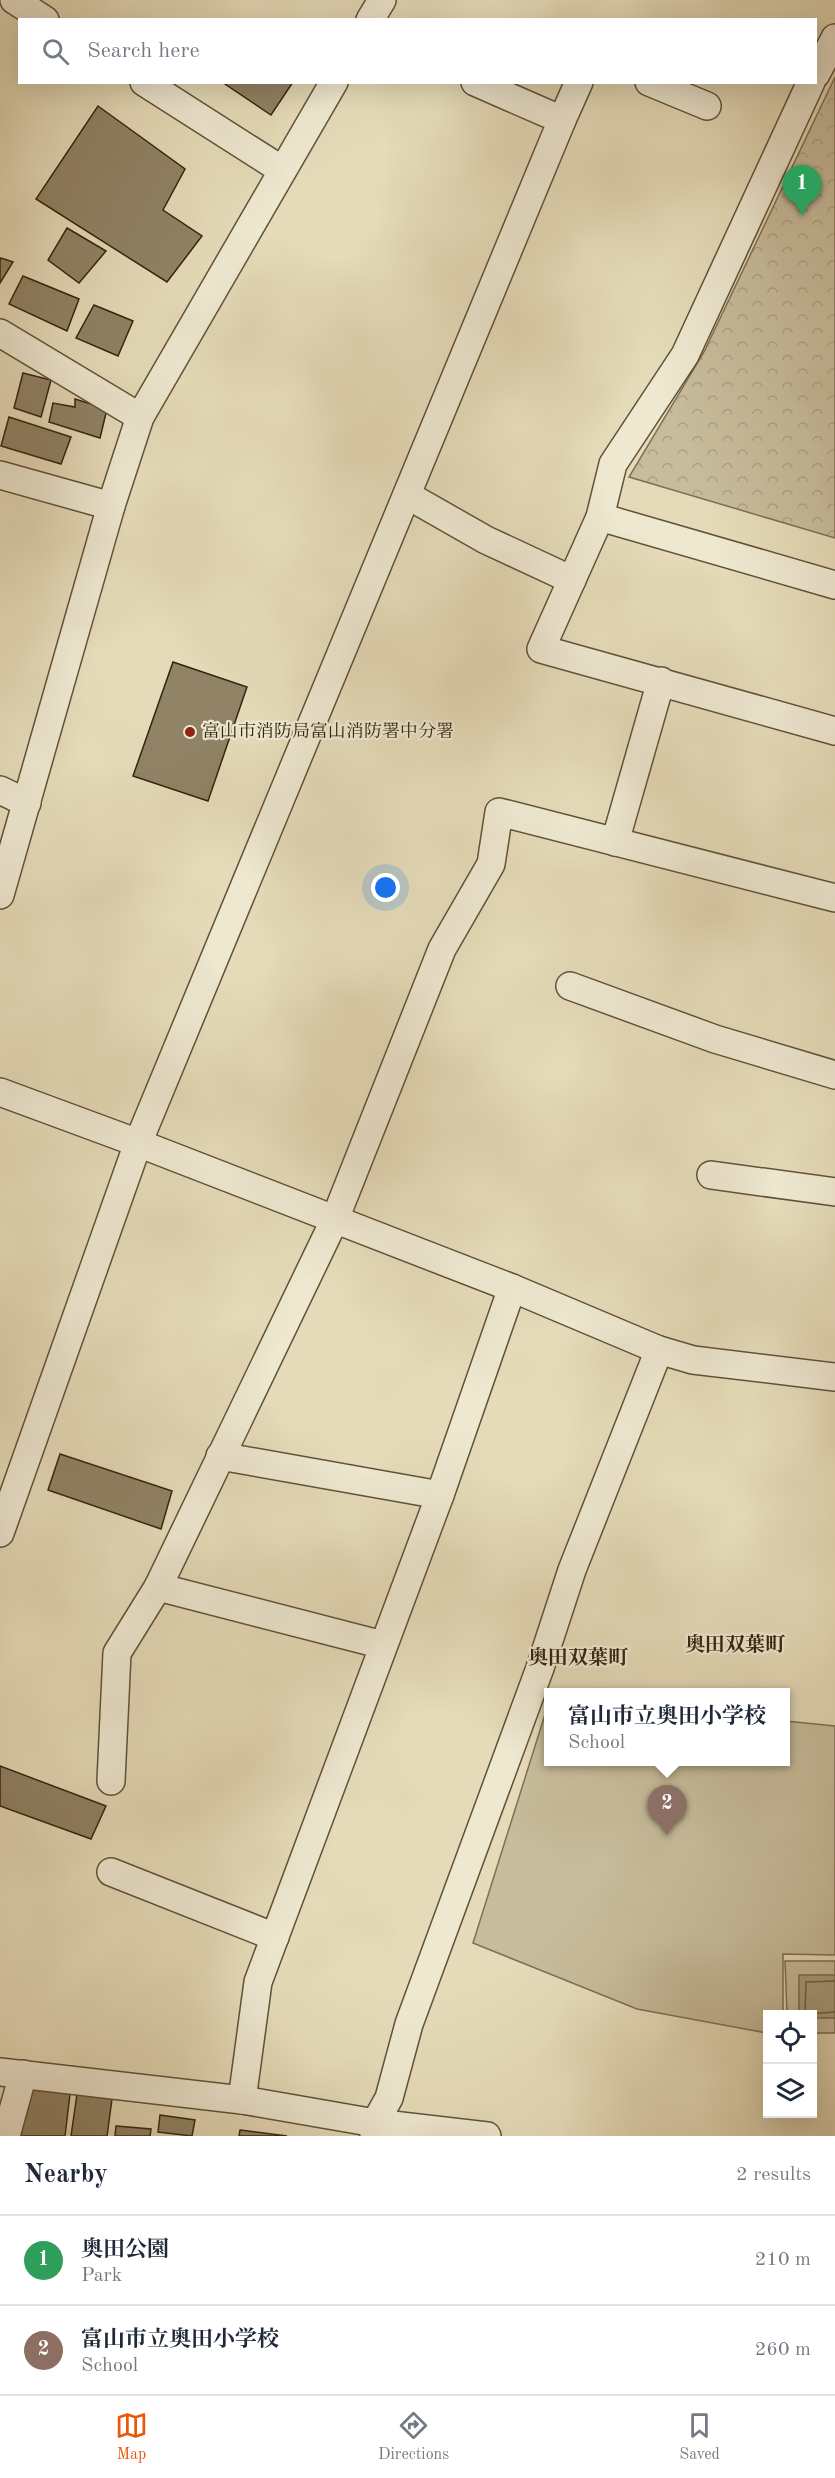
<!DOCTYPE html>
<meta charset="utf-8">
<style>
:root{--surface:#fff;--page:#f2f2f3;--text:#1f2937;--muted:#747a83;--line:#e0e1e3;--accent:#ea580c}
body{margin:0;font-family:"Old Standard TT","Noto Serif JP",serif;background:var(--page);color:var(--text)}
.controls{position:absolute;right:18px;bottom:18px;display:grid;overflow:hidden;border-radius:0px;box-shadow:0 6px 24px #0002}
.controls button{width:54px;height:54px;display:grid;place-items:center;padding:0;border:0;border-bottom:2px solid var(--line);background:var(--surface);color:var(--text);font:30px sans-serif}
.you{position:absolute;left:386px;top:888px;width:21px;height:21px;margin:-15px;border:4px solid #fff;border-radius:50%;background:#1a73e8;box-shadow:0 0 0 9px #1a73e833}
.badge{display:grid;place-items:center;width:39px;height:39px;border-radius:50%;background:var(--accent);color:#fff;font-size:20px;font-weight:700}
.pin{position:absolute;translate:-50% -50px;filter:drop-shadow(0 2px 3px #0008)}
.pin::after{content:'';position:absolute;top:32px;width:21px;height:18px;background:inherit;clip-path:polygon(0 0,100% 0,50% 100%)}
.popup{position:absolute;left:544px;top:1688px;width:246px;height:78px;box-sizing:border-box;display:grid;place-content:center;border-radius:0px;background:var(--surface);filter:drop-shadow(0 2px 4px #0005);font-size:20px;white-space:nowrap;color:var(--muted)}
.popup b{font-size:22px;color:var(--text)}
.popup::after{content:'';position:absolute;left:50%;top:100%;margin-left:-12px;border:12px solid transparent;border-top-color:var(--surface)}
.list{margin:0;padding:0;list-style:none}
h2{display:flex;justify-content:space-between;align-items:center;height:78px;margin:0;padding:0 24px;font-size:26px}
h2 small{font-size:20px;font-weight:400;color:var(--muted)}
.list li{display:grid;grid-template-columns:39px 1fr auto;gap:18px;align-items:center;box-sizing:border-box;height:90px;padding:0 24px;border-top:2px solid var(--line)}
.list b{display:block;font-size:22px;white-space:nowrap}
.list p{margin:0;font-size:20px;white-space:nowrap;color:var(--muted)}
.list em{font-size:20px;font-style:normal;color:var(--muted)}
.icon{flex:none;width:33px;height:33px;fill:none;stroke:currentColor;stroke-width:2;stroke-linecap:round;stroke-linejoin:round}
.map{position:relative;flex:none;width:835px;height:2136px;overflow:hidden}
.search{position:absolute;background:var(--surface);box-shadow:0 6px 24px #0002;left:18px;right:18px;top:18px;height:66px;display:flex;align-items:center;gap:15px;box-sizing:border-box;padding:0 21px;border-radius:0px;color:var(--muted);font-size:22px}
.sheet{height:258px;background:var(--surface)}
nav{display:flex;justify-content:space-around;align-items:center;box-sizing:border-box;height:84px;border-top:2px solid var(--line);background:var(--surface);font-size:16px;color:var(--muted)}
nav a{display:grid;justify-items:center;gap:3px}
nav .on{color:var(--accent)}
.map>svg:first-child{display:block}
.green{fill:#c7bc9b;stroke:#7e7054;stroke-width:1.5}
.park{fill:url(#park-crowns);stroke:#7e7054;stroke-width:1.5}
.water{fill:#a99d7e;stroke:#7a6d51;stroke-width:1.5}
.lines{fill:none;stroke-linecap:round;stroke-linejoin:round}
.shore{stroke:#6e6046;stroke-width:1.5}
.building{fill:#908366;stroke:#34240e;stroke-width:1.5}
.minor-casing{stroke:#605238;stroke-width:30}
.minor{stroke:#eee8d1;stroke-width:27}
.poi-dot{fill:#8f2418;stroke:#eee8d1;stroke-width:2}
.labels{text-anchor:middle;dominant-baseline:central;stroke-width:4.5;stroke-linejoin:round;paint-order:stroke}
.poi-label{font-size:18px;fill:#34240e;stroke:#eee8d1;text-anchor:start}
.neighbourhood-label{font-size:20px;font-weight:bold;fill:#34240e;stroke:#eee8d1}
</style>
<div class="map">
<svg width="835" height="2136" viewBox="0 0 835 2136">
<defs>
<pattern id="park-crowns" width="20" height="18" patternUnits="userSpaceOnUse" patternTransform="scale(1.5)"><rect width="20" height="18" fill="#c7bc9b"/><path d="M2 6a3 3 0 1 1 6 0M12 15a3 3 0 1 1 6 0" fill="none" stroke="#aca184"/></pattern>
</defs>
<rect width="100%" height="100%" fill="#e5dbb8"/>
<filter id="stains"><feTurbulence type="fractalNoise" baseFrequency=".00333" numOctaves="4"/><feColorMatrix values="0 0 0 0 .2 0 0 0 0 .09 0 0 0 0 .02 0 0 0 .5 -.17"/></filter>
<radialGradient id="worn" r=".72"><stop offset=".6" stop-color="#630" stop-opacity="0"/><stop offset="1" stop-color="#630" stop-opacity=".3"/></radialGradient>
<g class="green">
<path d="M548,1705V1762H786V1721L835,1726V1955L783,1954V2014H768L767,2033L637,2009L473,1943Z"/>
<path d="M785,1961H835V2033H813L812,2014H787Z"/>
</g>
<path class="park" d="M835,77V538L629,477L704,352Z"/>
<path class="water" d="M799,1975H835V2018H813L812,2014H799Z"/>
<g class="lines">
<path class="shore" d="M835,1981L806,1982L805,2011L808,2014L835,2012"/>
</g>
<g class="building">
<path d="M222,82H293L271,115Z"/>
<path d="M98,106L185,169L163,210L202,236L167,282L36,199Z"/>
<path d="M67,228L106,251L79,283L48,260Z"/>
<path d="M1,258L13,262L0,283V261Z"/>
<path d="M23,276L79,299L67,331L9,304Z"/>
<path d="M94,305L133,321L118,356L76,338Z"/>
<path d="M23,373L51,380L41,417L14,408Z"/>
<path d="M75,399L107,409L100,438L49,422L53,403L75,407Z"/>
<path d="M9,417L71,437L61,464L1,446Z"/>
<path d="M173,662L247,687L208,801L133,776Z"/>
<path d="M60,1454L172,1491L161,1529L48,1490Z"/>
<path d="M0,1766L106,1806L91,1839L0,1806Z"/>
<path d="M27,2088L70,2094L65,2136H16Z"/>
<path d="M77,2094L112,2099L107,2136H71Z"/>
<path d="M160,2115L195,2120L192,2136L158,2132Z"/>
<path d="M116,2126L151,2129L150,2136H115Z"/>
<path d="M240,2130L287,2136H239Z"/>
</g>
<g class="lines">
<defs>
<g id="minor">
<path d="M14,0L45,20"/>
<path d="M370,20L382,0"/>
<path d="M816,74L835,38"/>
<path d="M144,82L282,170"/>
<path d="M649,82L707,106"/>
<path d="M811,82L685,355L613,464L600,517L541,649L835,731"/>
<path d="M562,120L579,82"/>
<path d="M0,333L140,417"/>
<path d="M0,475L111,506"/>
<path d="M407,495L486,540L572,580"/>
<path d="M600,517L835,585"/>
<path d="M0,790L27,803"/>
<path d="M615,842L661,681"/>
<path d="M0,895L111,506L140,417L334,82"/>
<path d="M570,986L715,1039L835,1075"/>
<path d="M0,1092L138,1143L512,1288L659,1350L693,1360L835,1377"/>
<path d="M711,1175L835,1192"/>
<path d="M220,1456L440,1495"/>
<path d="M0,1533L138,1143L562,120L475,82"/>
<path d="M158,1587L383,1645"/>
<path d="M111,1781L117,1653L158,1587L335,1219L442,949L491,864L499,812L835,898"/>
<path d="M111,1872L275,1937"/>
<path d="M0,2072L242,2100L375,2123L487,2136"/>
<path d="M242,2100L258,1982L440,1495L512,1288"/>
<path d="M6,2136L23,2074"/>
<path d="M374,2136L375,2123L389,2098L409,2024L540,1668L572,1570L659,1350"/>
</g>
</defs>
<use href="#minor" class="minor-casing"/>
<use href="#minor" class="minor"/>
</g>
<circle class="poi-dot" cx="190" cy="732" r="6"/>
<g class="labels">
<g class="poi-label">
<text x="202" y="732">富山市消防局富山消防署中分署</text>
</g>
<g class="neighbourhood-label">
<text x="735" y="1646">奥田双葉町</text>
<text x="578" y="1659">奥田双葉町</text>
</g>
</g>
<rect width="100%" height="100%" filter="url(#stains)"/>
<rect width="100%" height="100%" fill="url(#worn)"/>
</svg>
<div class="controls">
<button><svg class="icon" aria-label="locate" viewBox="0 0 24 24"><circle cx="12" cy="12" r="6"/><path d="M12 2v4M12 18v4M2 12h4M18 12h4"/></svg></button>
<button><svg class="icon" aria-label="layers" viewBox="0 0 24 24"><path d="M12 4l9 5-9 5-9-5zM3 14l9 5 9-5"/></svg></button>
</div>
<div class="you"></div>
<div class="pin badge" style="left:802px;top:215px;background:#2e9e5b">1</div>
<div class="pin badge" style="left:667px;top:1835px;background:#8d6e63">2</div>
<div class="popup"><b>富山市立奥田小学校</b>School</div>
<div class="search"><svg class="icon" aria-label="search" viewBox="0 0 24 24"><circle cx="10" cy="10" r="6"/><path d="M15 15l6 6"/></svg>Search here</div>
</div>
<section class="sheet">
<h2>Nearby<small>2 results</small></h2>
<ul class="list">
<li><span class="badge" style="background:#2e9e5b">1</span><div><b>奥田公園</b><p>Park</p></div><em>210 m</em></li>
<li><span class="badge" style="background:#8d6e63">2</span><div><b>富山市立奥田小学校</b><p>School</p></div><em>260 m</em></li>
</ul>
</section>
<nav>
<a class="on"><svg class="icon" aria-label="map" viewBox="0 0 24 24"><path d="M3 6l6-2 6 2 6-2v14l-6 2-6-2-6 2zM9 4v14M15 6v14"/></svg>Map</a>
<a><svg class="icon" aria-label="directions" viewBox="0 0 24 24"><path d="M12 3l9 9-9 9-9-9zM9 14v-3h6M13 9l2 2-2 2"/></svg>Directions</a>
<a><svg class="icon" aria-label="saved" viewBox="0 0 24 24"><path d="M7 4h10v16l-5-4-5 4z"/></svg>Saved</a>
</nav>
